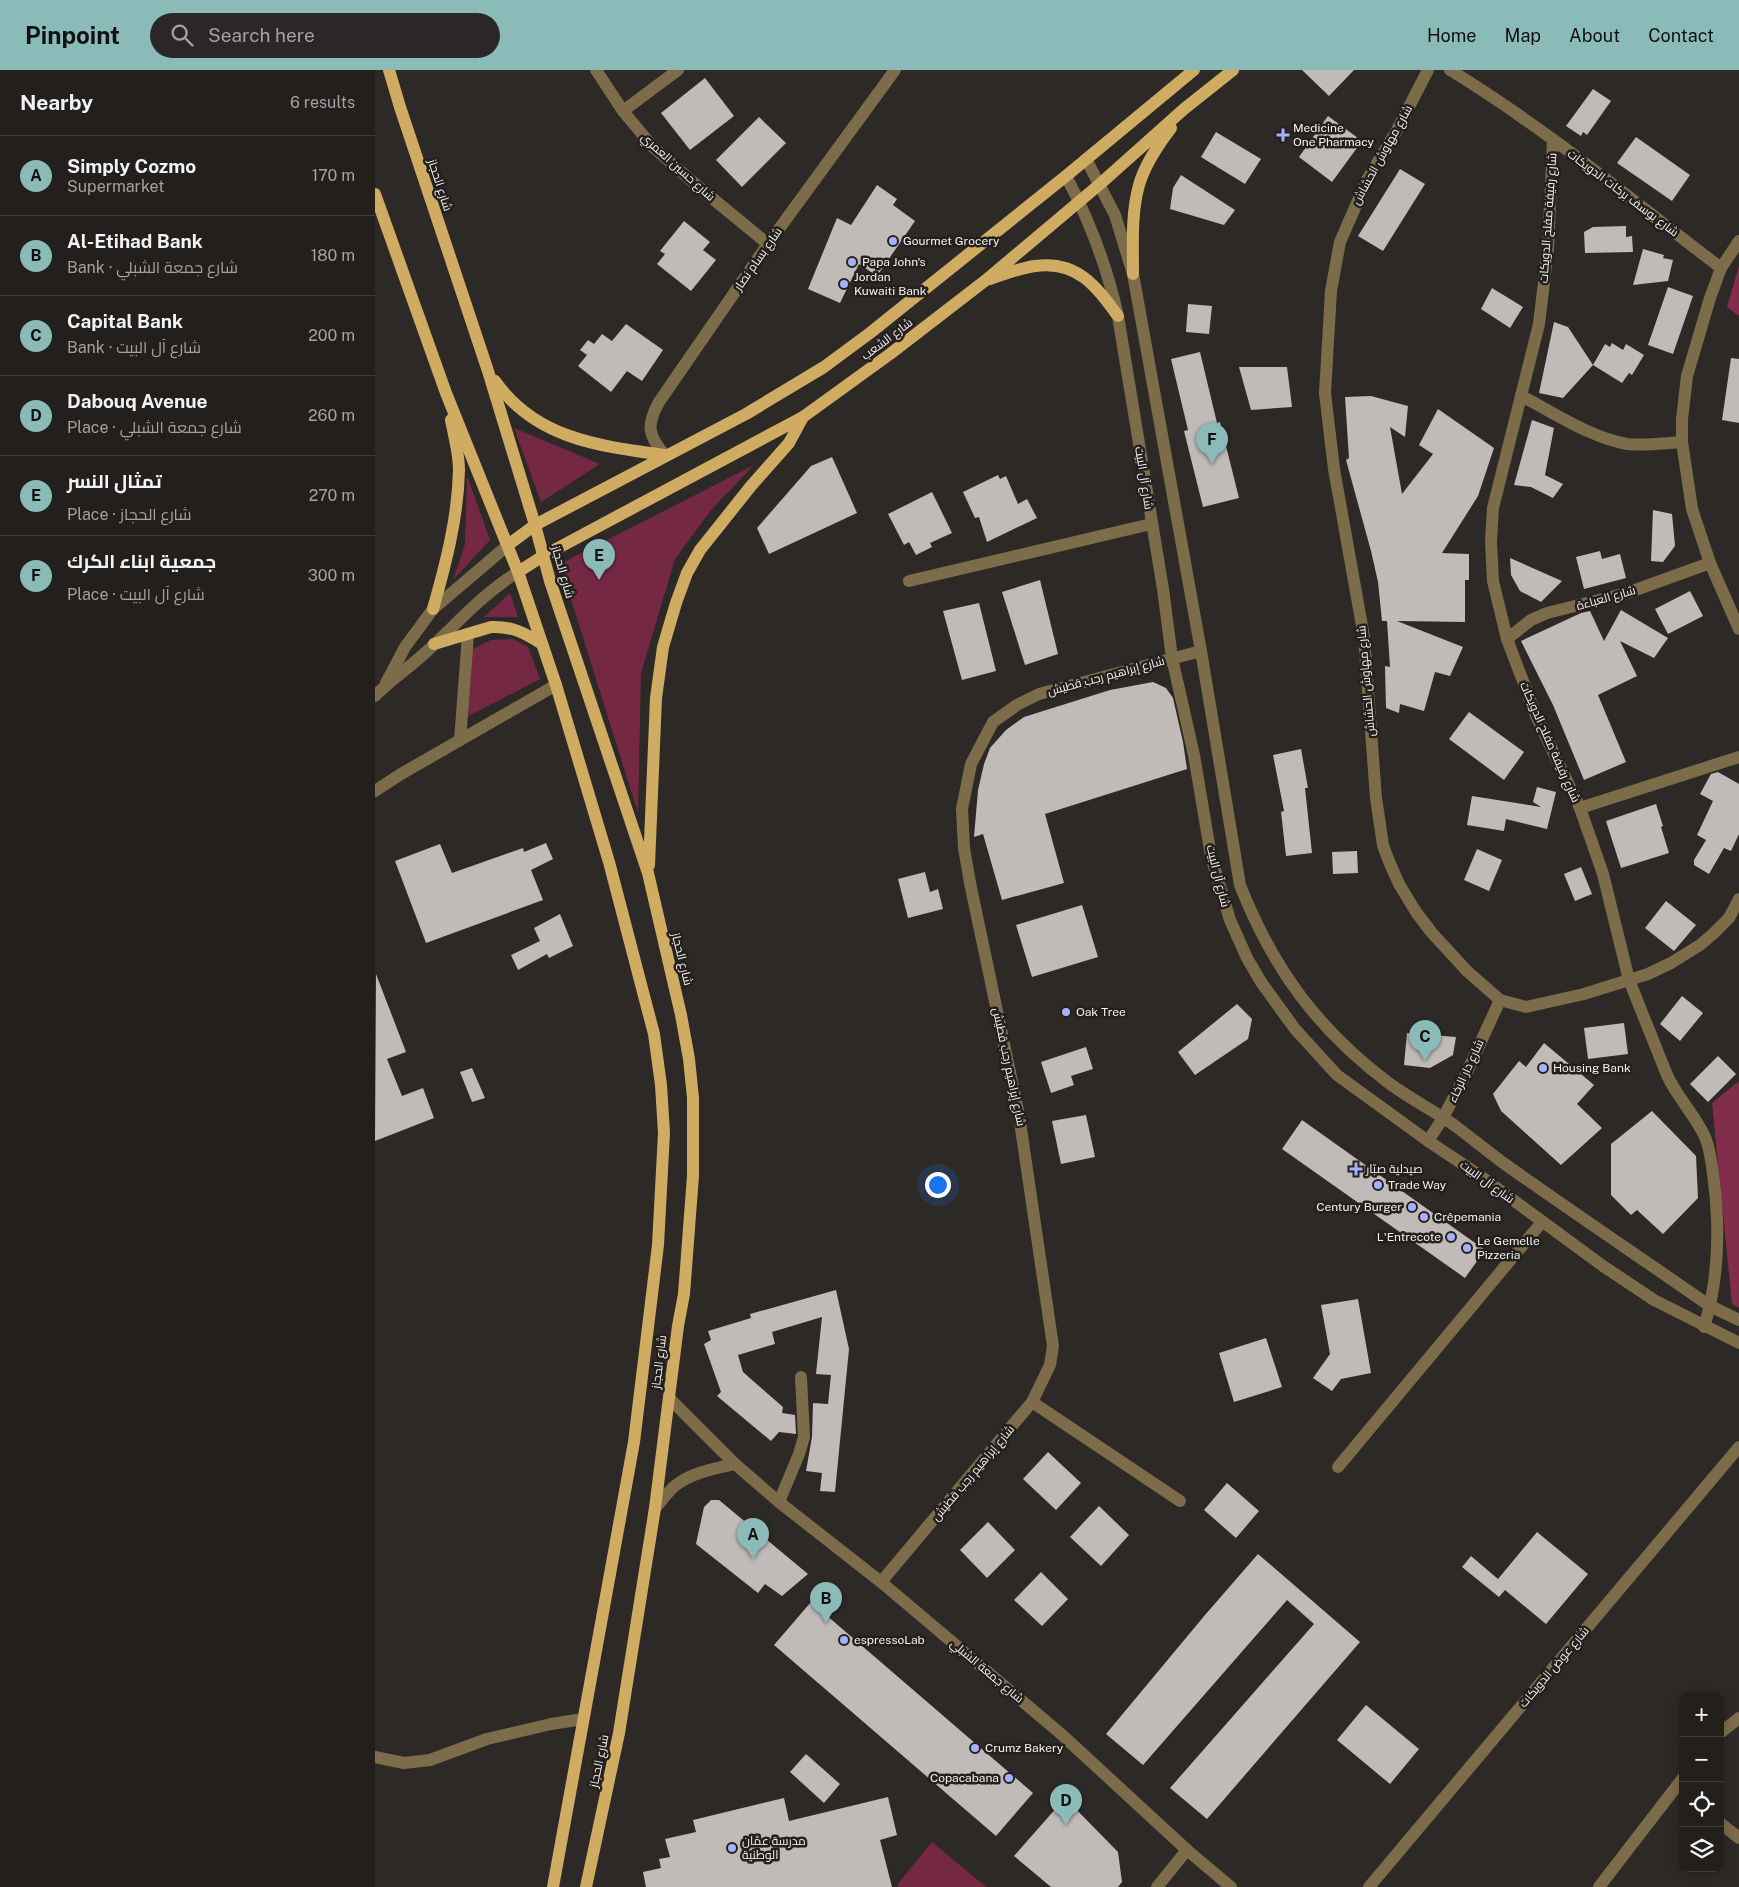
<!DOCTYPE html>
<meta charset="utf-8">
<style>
:root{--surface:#221f1d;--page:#2a2726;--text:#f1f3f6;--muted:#a2a2a4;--line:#3f3d3b;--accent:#8bbbb9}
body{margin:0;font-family:"Public Sans",Cairo,sans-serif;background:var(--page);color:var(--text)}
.controls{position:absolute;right:15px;bottom:15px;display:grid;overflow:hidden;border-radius:10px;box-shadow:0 2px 12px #0003}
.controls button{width:45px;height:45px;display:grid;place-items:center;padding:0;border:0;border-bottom:1px solid var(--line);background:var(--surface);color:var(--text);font:25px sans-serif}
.you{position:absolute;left:562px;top:1114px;width:18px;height:18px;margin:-12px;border:4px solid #fff;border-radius:50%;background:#1a73e8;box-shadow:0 0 0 8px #1a73e833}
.badge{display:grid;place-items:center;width:32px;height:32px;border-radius:50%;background:var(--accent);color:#111;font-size:16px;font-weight:700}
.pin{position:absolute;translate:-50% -41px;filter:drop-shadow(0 1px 2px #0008)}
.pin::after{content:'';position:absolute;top:26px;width:18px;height:15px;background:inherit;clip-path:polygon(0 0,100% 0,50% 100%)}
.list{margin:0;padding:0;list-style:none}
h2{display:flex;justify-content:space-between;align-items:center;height:65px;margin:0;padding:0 20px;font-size:21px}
h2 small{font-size:16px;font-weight:400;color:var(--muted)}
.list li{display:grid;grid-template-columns:32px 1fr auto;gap:15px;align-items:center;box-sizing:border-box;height:80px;padding:0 20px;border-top:1px solid var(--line)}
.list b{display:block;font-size:19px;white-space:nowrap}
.list p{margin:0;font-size:16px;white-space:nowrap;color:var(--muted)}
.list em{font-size:16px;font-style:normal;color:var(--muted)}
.icon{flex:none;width:28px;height:28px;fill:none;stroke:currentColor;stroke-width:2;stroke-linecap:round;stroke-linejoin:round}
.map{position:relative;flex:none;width:1364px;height:1817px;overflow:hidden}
header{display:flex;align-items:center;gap:30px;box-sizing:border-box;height:70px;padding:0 25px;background:var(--accent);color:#111}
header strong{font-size:24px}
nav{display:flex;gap:28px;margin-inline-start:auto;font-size:18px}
.search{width:350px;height:45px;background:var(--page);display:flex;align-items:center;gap:12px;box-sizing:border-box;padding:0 18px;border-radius:28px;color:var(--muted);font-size:19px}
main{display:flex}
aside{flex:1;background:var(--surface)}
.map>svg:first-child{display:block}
.green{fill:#752844}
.forest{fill:#812d4b}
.building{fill:#c0bab9}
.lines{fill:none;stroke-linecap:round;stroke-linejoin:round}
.minor{stroke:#7c6c49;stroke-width:12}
.major{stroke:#cfac62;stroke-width:12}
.poi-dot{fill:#a6b1fc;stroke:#23201d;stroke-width:2}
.labels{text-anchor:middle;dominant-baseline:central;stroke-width:5;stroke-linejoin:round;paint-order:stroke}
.poi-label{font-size:12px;fill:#f4f2f0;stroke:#23201d;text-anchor:start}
.street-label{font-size:12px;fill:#f4f2f0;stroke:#23201d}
</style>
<header>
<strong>Pinpoint</strong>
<div class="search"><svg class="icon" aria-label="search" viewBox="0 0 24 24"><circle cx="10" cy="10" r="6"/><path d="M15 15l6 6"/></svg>Search here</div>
<nav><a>Home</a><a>Map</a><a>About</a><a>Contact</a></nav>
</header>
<main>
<aside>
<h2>Nearby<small>6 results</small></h2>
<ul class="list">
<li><span class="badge">A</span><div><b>Simply Cozmo</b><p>Supermarket</p></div><em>170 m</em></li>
<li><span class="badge">B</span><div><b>Al-Etihad Bank</b><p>Bank · شارع جمعة الشبلي</p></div><em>180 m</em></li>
<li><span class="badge">C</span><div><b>Capital Bank</b><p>Bank · شارع آل البيت</p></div><em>200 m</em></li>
<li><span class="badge">D</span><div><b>Dabouq Avenue</b><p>Place · شارع جمعة الشبلي</p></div><em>260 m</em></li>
<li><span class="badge">E</span><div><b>تمثال النسر</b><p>Place · شارع الحجاز</p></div><em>270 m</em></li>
<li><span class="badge">F</span><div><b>جمعية ابناء الكرك</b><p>Place · شارع آل البيت</p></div><em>300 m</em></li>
</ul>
</aside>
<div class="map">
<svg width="1364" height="1817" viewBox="0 0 1364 1817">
<rect width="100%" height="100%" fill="#2d2927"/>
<g class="green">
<path d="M139,358L225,394L166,432Z"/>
<path d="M379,395L336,440L300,489L266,603L263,743L185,494Z"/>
<path d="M92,406L115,470L78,510L90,474Z"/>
<path d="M135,523L143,547H109Z"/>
<path d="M138,569L153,577L165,609L90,648L96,580L116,570Z"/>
<path d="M557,1772L611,1817H524L522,1815Z"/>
</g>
<g class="forest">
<path d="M1364,196V246L1352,237Z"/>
<path d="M1364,1011V1238L1357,1234L1337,1033Z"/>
</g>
<g class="building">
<path d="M927,0H979L954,26Z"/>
<path d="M330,8L359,46L315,80L286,43Z"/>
<path d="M1218,19L1236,31L1212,65L1208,62L1206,66L1191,56Z"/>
<path d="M953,46L987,71L957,112L924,87Z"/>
<path d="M384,47L411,73L367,117L341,90Z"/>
<path d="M841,62L886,89L870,114L826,87Z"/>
<path d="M1261,67L1315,105L1297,131L1242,93Z"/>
<path d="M1025,99L1050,114L1008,181L983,166Z"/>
<path d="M806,105L860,140L849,155L795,139L798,118Z"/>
<path d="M502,115L522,129L518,135L540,151L502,206L484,194L465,233L433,219L462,148L476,155Z"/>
<path d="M309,151L335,172L328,180L341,190L316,221L282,194L290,184L285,181Z"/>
<path d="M1251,156V167L1257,166L1258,182L1210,183L1209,162L1218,157Z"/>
<path d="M1268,179L1289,185L1288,188L1298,190L1293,211L1258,215Z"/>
<path d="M1293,217L1318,226L1298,284L1273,275Z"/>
<path d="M1117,218L1148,237L1135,258L1106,239Z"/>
<path d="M813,234L837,236L834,264L811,262Z"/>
<path d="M1179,252L1193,257L1218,295L1188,328L1164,323Z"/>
<path d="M251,254L288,280L267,311L252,301L236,322L203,296L212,285L205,280L213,270L219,274L227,264L237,271Z"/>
<path d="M1237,273L1248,280L1251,274L1269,285L1257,305L1254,303L1247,313L1218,295L1230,274L1235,277Z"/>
<path d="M825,282L842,353L845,352L864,428L828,437L809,361L813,360L796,289Z"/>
<path d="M1356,288L1364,289V353L1347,350Z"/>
<path d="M864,297H912L917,337L876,340Z"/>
<path d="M996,326L1033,336L1030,367L1015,357L1027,424L1058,384L1044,375L1063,339L1119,378L1103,426L1067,483L1094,484V510H1090V552L1022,551L1088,577L1075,606L1060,602L1049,641L1025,634L1024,643L1011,638L1010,596L1015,597L1012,551H1007L1003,512L996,481L971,390L974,388L970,327Z"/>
<path d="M1157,350L1179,358L1170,405L1188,414L1178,428L1156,417L1139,415Z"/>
<path d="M457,387L482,443L394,484L382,458L436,396Z"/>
<path d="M623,405L625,409L631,406L643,434L652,429L662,448L612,472L604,447L600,448L588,422Z"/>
<path d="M557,422L577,463L555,473L557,477L541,485L534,472L529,475L513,444Z"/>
<path d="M1278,440L1297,444L1300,476L1288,492L1276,491Z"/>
<path d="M1225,481L1227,489L1245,484L1251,508L1209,519L1201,487Z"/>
<path d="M1135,488L1187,511L1166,532L1145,521L1136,505Z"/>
<path d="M665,510L683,584L650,595L627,522Z"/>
<path d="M1315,521L1328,546L1293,564L1280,539Z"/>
<path d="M604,533L621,601L587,610L568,541Z"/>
<path d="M1246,540L1293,568L1279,588L1245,571L1262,606L1223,625L1251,692L1209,710L1178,635L1146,571L1206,543L1215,541L1229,571Z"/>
<path d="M778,612L791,618L798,628L808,672L812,699L670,744L689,813L627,830L608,764L599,767L603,720L609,694L615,678L631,660L649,647L735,620Z"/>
<path d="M1094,642L1149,682L1129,710L1074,669Z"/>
<path d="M926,679L933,718H930L937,783L911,786L906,742L909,741L898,685Z"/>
<path d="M1343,702L1364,714V764L1356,781L1349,778L1334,804L1319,795V790L1331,770L1322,765L1338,731L1325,724L1336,704Z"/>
<path d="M1162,717L1181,722L1172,759L1131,749L1129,761L1092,755L1097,726L1166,737L1158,732Z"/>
<path d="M1281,734L1288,756L1286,757L1294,783L1246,798L1231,751Z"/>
<path d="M171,773L178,789L156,800L168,830L51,873L20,791L65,774L77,803L148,778L149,782Z"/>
<path d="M1102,779L1127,790L1114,821L1089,810Z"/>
<path d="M982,781L983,803L958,804L957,782Z"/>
<path d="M1206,797L1217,824L1200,831L1189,804Z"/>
<path d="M550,802L555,822L563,819L568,839L533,848L523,809Z"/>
<path d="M1291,831L1321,855L1299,881L1270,858Z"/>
<path d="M707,835L723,887L657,907L641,855Z"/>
<path d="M185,844L198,876L174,888L172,884L143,900L136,885L165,871L159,858Z"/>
<path d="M1,904L31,982L12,989L27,1026L48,1018L59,1048L0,1071Z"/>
<path d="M1307,926L1328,943L1305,971L1285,954Z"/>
<path d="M862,934L877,949L873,969L820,1005L803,982Z"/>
<path d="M1249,953L1253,984L1213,989L1209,958Z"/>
<path d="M1032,963L1081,967L1078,985L1055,998L1029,995Z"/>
<path d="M1169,973L1219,1015L1202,1034L1227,1058L1186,1095L1126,1041L1118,1024L1144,991L1151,997Z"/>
<path d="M711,977L718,999L696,1006L699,1015L676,1023L666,992Z"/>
<path d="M1343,986L1361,1004L1333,1032L1315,1014Z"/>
<path d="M97,998L110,1028L97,1032L85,1002Z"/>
<path d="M1277,1041L1321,1086L1323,1128L1288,1164L1262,1140L1256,1145L1236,1125V1074Z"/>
<path d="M711,1045L720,1087L686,1094L677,1051Z"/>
<path d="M927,1050L1110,1180L1090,1208L907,1079Z"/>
<path d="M461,1220L474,1279L460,1422L445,1421L447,1403L431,1401L437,1367L438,1333L453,1334L456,1305L441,1304L447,1247L397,1262L400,1274L363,1285L368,1302L408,1337L407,1343L420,1345L421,1364L404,1362L396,1371L342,1326L346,1322L329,1274L336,1270L333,1261L376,1248L375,1244Z"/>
<path d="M983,1229L996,1303L966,1309L957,1321L938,1308L955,1284L946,1235Z"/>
<path d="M891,1268L907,1317L859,1332L844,1283Z"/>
<path d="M673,1382L706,1413L681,1440L648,1409Z"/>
<path d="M852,1413L884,1441L861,1468L829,1440Z"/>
<path d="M336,1430H344L433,1504L407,1526L390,1514L383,1523L321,1474L329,1437Z"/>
<path d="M724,1436L754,1465L726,1496L695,1467Z"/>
<path d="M613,1452L640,1480L612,1508L585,1480Z"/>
<path d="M1162,1462L1213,1504L1171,1554L1130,1520L1124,1527L1087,1497L1096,1486L1123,1509Z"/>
<path d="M883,1484L985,1572L832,1749L795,1718L939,1554L912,1530L768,1695L731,1664L830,1545Z"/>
<path d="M666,1502L693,1529L667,1556L639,1530Z"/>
<path d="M436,1532L658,1723L621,1766L399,1575Z"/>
<path d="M991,1635L1044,1679L1015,1714L962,1670Z"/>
<path d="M431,1684L465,1714L449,1733L415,1702Z"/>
<path d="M513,1727L522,1765L505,1770L517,1817H271L268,1802L286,1798L284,1789L295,1787L290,1769L321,1762L318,1750L409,1728L414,1751Z"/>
<path d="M690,1728L743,1782L747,1812L743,1817H676L639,1786Z"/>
</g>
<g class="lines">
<g class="minor">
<path d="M221,0L248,41L277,76L320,114L393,174"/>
<path d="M1053,0L1022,60L992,110L965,172L956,221L950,323L959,399L989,567L1001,728L1008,775L1013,789L1024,814L1041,842L1057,863L1092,901L1125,930L1151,937L1209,924L1273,904L1296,893L1325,875L1339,863L1354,848L1364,829"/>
<path d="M1075,0C1170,58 1257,130 1346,198"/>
<path d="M248,41L303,0"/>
<path d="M1178,70L1173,179L1164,254L1118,438L1116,472L1118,511L1132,569L1162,648L1205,738L1228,804L1254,910L1292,1005C1302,1027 1320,1045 1330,1067C1336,1081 1337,1097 1339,1112C1345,1161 1344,1209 1329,1257"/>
<path d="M711,89L740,145L758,204L826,581L865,815C898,899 943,960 1015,1014C1036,1029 1059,1041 1079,1055C1095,1067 1111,1080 1127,1092C1196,1141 1266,1188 1335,1236L1364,1250"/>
<path d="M691,106C715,151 732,197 743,246L788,519L797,588L819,685L836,786L855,850L872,888L886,912L920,959L962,1005L1053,1071L1104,1105L1228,1196L1279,1230L1364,1273"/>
<path d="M1364,171L1346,198L1335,228L1312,306L1307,349V372L1317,439L1335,493L1364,559"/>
<path d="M1146,326C1180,343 1214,367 1252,374C1270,376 1289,373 1307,372"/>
<path d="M290,385C273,366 271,355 284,332L393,174L520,0"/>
<path d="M534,511L776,454"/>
<path d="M1132,569L1156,550L1172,543L1252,523L1335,493"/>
<path d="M11,613L30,577L58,539L133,475"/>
<path d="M0,626C15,610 34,598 50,583C81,555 107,524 143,502"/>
<path d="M85,670L93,565"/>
<path d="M0,721L26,704L181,615"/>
<path d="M1205,738L1364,687"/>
<path d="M1053,1071L1068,1048L1092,1002L1125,930"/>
<path d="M294,1328L360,1394L404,1432L506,1512L685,1663L812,1780L856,1817"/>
<path d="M657,1332L805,1431"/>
<path d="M963,1397L1167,1152"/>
<path d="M404,1432L424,1384L429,1367L426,1307"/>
<path d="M280,1438C287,1431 293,1421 301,1415C318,1402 339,1399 360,1394"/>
<path d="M506,1512L657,1332L675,1295L678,1276L644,1045L595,813L589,778L587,739L596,694L618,652L642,635L664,624L826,581"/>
<path d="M1345,1663L1364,1648"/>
<path d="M0,1687L29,1693L55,1690L112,1669L176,1654L208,1649"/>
<path d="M1345,1753L1364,1768"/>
<path d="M782,1817L812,1780"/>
<path d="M994,1817L1364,1377"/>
<path d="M1224,1817L1308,1708"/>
</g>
<g class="major">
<path d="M14,0L25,37L113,301L160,455L175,511L273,803L306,945L314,989L318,1028V1106L309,1224L303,1256L280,1438L244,1663L211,1817"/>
<path d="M0,124L71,323L143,502L181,615L234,792L279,964L286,1015L289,1063L283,1175L259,1372L178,1817"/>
<path d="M758,204C758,174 756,144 764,115C770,94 783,75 796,58"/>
<path d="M615,209C630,204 645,198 660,196C702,190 721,216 743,246"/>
<path d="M120,311C161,369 224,376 290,385"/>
<path d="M133,475L160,455L371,344L449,297L495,263L691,106L819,0"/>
<path d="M143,502L168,486L428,347L515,284L611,210L725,114L809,39L858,0"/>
<path d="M58,539C71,493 83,447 84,400C84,383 79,366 76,350"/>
<path d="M59,574L116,557C137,556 150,563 167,574"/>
<path d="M274,795L281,628L288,577L301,533L312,503L325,480L376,416L414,373L428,347"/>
</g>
</g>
<g class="poi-dot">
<path d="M905.5 57.5h5v5h5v5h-5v5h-5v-5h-5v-5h5z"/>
<circle cx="518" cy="171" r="5"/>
<circle cx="477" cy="192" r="5"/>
<circle cx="469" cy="214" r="5"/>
<circle cx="691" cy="942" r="5"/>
<circle cx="1168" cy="998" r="5"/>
<path d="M978.5 1091.5h5v5h5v5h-5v5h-5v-5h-5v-5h5z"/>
<circle cx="1003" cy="1115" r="5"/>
<circle cx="1037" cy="1137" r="5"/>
<circle cx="1049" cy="1147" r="5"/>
<circle cx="1076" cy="1167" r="5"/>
<circle cx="1092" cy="1178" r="5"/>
<circle cx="469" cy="1570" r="5"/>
<circle cx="600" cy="1678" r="5"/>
<circle cx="634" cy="1708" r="5"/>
<circle cx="357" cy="1778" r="5"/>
</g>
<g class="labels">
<g class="poi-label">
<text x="918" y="58">Medicine<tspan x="918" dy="14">One Pharmacy</tspan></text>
<text x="528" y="171">Gourmet Grocery</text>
<text x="487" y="192">Papa John's</text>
<text x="479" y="207">Jordan<tspan x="479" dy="14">Kuwaiti Bank</tspan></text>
<text x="701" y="942">Oak Tree</text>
<text x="1178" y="998">Housing Bank</text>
<text x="991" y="1099">صيدلية صبّار</text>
<text x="1013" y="1115">Trade Way</text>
<text x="1027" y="1137" text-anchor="end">Century Burger</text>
<text x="1059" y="1147">Crêpemania</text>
<text x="1066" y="1167" text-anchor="end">L'Entrecote</text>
<text x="1102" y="1171">Le Gemelle<tspan x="1102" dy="14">Pizzeria</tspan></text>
<text x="479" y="1570">espressoLab</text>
<text x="610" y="1678">Crumz Bakery</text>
<text x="624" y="1708" text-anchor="end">Copacabana</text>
<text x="367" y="1771">مدرسة عمّان<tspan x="367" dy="14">الوطنية</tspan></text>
</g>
<g class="street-label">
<text transform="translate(1007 85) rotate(-61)">شارع مهاوش الحشاش</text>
<text transform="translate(303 97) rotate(42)">شارع حسين العمري</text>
<text transform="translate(65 115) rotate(72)">شارع الحجاز</text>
<text transform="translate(1248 123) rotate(37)">شارع يوسف بركات الدويكات</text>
<text transform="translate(1173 148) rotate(-86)">شارع رفيفة مفلح الدويكات</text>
<text transform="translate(383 189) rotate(-55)">شارع بسام نصار</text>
<text transform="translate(512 269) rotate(-37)">شارع الشعب</text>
<text transform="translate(769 408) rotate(81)">شارع آل البيت</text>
<text transform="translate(188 502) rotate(74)">شارع الحجاز</text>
<text transform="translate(1231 528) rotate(-16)">شارع العباءة</text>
<text transform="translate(731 606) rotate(-15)">شارع إبراهيم رجب قطيش</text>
<text transform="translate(991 611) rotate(-95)">شارع مهاوش الحشاش</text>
<text transform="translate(1175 672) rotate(66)">شارع رفيفة مفلح الدويكات</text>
<text transform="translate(843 806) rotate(76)">شارع آل البيت</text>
<text transform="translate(307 889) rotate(76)">شارع الحجاز</text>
<text transform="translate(634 997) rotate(78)">شارع إبراهيم رجب قطيش</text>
<text transform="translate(1091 1001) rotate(-65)">شارع دار الرخاء</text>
<text transform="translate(1112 1112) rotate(36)">شارع آل البيت</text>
<text transform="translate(284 1292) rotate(-83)">شارع الحجاز</text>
<text transform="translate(598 1403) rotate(-50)">شارع إبراهيم رجب قطيش</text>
<text transform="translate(1179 1597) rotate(-50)">شارع عوض الدويكات</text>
<text transform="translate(612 1601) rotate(40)">شارع جمعة الشبلي</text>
<text transform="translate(224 1691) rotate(-78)">شارع الحجاز</text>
</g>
</g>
</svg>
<div class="controls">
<button>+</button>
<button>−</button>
<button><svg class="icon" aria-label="locate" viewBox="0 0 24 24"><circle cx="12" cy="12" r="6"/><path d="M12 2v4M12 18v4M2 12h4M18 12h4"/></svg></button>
<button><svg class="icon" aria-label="layers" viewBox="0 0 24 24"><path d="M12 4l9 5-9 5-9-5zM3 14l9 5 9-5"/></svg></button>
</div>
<div class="you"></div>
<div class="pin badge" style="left:378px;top:1489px">A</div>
<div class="pin badge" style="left:451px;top:1553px">B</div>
<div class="pin badge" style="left:1050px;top:991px">C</div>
<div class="pin badge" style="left:691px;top:1755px">D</div>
<div class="pin badge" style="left:224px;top:510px">E</div>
<div class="pin badge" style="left:837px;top:394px">F</div>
</div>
</main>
